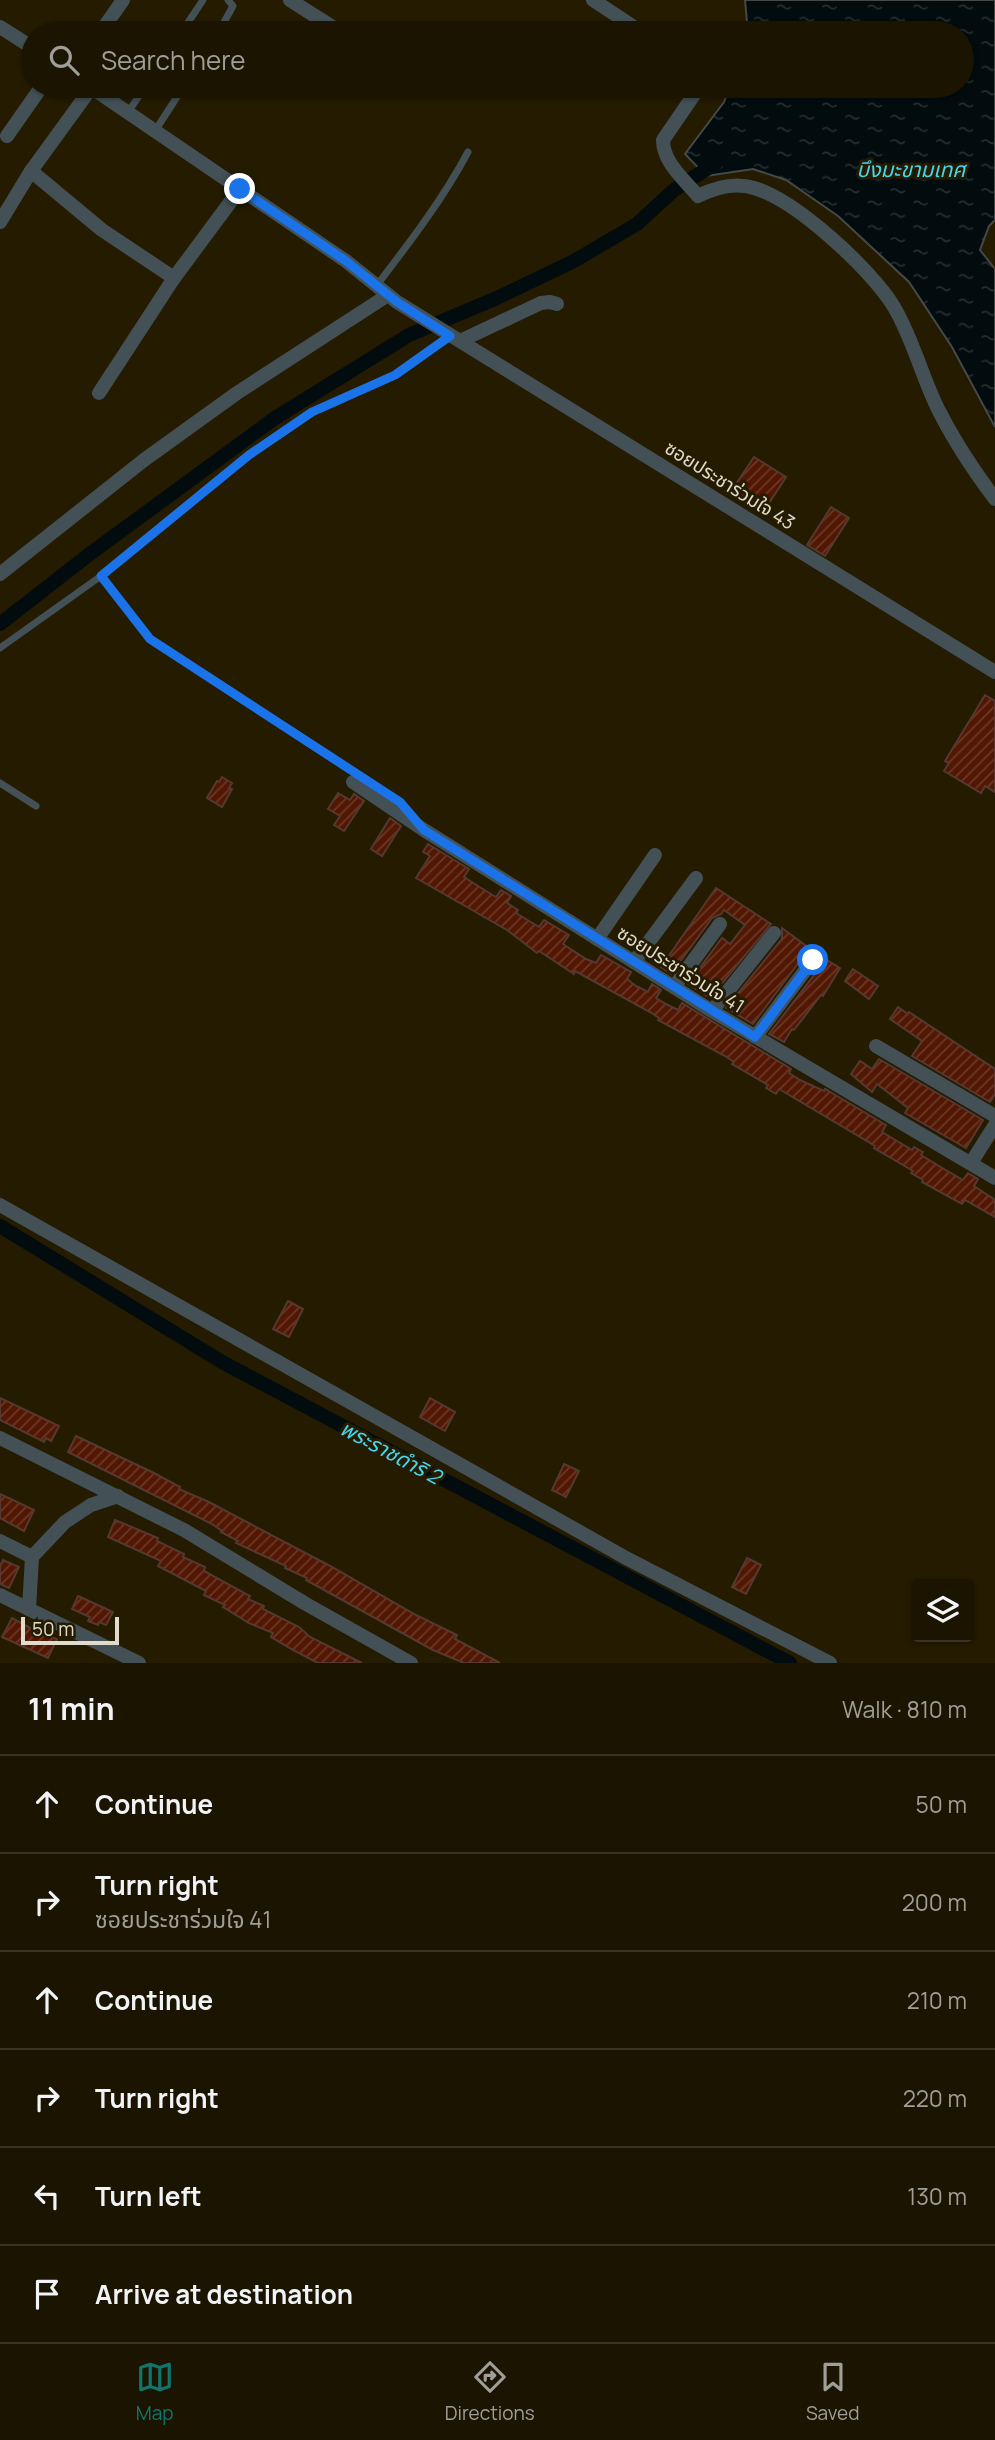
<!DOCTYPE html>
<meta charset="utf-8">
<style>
:root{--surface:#1b1401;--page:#282110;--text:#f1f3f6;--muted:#a09e99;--line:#393323;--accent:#0f766e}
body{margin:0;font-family:Manrope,"Noto Sans Thai",sans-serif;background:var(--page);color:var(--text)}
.controls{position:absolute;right:21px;bottom:21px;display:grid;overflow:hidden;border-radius:7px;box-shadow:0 2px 5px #0004}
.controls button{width:63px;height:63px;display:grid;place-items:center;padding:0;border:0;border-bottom:2px solid var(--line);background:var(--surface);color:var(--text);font:35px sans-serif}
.scale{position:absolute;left:21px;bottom:18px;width:98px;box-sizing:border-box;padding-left:7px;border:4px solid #e0dbcb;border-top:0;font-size:19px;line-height:24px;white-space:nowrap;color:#e0dbcb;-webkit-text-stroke:5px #241b01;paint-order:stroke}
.stop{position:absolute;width:21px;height:21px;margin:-16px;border:5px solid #1a73e8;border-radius:50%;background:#fff}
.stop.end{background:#1a73e8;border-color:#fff;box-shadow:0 2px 7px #0008}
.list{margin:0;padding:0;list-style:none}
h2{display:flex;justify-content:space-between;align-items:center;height:91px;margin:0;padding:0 28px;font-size:30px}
h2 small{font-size:23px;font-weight:400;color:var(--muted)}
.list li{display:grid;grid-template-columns:46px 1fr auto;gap:21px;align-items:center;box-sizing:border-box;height:98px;padding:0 28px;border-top:2px solid var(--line)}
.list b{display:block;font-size:26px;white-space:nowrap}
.list p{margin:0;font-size:23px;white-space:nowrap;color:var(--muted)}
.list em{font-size:23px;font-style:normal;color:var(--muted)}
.icon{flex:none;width:38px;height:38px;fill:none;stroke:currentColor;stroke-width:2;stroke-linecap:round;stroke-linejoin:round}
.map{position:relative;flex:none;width:995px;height:1663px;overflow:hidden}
.search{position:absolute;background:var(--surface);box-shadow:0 2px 5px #0004;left:21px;right:21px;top:21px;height:77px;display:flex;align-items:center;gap:18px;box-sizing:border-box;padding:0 24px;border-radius:38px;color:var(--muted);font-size:26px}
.sheet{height:679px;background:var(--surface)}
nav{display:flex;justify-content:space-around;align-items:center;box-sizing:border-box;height:98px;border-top:2px solid var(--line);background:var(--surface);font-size:19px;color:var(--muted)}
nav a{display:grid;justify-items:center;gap:4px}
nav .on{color:var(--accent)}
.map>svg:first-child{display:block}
.water{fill:url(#water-ripples);stroke:#454947;stroke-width:2}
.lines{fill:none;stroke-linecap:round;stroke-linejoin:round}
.canal{stroke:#020b0e;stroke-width:14}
.building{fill:url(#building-hatch);stroke:#55382f;stroke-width:2}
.path{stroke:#69614b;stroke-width:2.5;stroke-dasharray:5 5;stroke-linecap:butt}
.lane{stroke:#435157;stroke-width:7}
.street{stroke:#435157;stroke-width:14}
.route{stroke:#1a73e8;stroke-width:9}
.labels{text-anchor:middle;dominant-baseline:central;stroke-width:6;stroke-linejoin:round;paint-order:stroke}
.street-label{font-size:19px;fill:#e0dbcb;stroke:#241b01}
.water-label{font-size:21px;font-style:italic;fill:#47d6ef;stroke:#241b01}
</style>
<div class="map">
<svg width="995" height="1663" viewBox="0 0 995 1663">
<defs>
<pattern id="water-ripples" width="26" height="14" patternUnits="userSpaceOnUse" patternTransform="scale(1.75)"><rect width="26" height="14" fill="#020b0e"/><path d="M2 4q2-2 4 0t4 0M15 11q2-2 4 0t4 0" fill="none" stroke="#272e30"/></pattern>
<pattern id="building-hatch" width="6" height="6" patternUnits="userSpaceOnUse" patternTransform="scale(1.75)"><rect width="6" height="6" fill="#521703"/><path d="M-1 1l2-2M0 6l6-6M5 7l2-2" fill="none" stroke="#6b3826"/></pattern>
</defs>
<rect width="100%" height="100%" fill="#241b01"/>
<path class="water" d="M745,0H995V220L989,226L980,250L995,269V427L952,347L909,282L838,216L786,180L753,169L706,176L685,154L724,102L730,86H962V33H748Z"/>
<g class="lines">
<g class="canal">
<path d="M0,624L91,553L275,418L409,335L497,298L574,261L637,224L674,190L716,163"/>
<path d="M0,1226L222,1362L790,1663"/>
</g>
</g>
<g class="building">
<path d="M754,457L786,477L762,514L730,493Z"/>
<path d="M831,507L849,518L825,556L807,545Z"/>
<path d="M985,695L995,701V792L985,786L981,793L944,771L949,763L945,761Z"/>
<path d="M222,777L232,783L229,788L232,789L222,807L207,798L217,781L219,782Z"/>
<path d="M338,793L350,800L354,794L364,801L344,831L334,825L340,816L328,809Z"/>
<path d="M390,818L401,826L382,856L371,849Z"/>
<path d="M428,844L469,869L464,877L486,891L496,897L501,890L511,896L507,903L518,910L516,913L539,927L544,920L569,935L563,944L586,959L596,963L601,955L610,960L631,972L627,979L636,986L648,992L652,984L661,990L656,998L666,1004L678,1010L682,1003L791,1069L789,1073L800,1080L824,1091L825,1089L886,1125L882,1132L912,1150L914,1147L923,1152L921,1155L944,1169L963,1180L968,1173L978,1179L974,1186L995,1200V1217L965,1200L962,1204L922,1182L923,1180L911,1173L913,1171L874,1148L875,1146L779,1089L776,1094L766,1088L768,1085L732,1064L734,1062L725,1056L658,1020L659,1018L650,1012L597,983L575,971L574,974L539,951L537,953L507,930L416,878L430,856L423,852Z"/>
<path d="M716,888L771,924L710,998L688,984L722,938L730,944L745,925L724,910L721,914L712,918L671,974L661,967Z"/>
<path d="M782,928L813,951L805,954L753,1024L726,1008L782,939Z"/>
<path d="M822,957L840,968L823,996L821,995L794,1030L792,1029L784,1042L769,1034L821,966Z"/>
<path d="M853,969L878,986L869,999L845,981Z"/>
<path d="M898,1007L908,1014L909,1012L995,1069V1094L990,1102L912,1056L922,1041L890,1019Z"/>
<path d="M879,1059L983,1120L966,1148L905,1113L908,1108L877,1084L872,1092L851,1074L860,1061L872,1069Z"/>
<path d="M288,1301L303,1309L289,1337L273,1329Z"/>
<path d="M0,1398L59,1426L51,1441L46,1438L44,1442L0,1420Z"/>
<path d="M430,1398L455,1412L445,1431L420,1417Z"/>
<path d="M76,1436L154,1473L180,1487L179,1489L209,1502L332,1567L416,1615L457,1635L455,1639L500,1663H464L433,1650L306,1580L307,1578L285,1568L286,1566L236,1543L238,1541L221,1532L222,1531L212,1524L68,1452Z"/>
<path d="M564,1464L579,1471L566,1497L552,1490Z"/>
<path d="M0,1494L34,1510L24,1531L0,1518Z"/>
<path d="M115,1520L158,1538L157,1541L184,1554L183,1557L205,1567L204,1571L250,1596L248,1599L264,1606L263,1609L299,1627L310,1637L362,1663H318L295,1651L271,1637L273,1633L249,1623L223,1607L225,1605L204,1595L206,1591L158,1566L161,1561L108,1537Z"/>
<path d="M747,1558L761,1565L746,1594L732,1587Z"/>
<path d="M3,1560L19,1567L9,1588L0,1584V1566Z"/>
<path d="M78,1596L113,1612L106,1625L99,1622L98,1625L88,1621L90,1617L72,1609Z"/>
<path d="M12,1618L41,1634L57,1639L48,1658L2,1637Z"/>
</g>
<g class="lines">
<path class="path" d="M106,583L150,639L349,768"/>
<g class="lane">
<path d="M181,33L203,0"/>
<path d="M218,33L233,6L228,0"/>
<path d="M128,112L146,86"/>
<path d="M155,131L184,86"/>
<path d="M377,285C410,242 443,199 468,152"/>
<path d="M0,648L101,576L249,455L312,412L395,375L450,336"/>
<path d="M0,783L36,806"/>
</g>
<g class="street">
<path d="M290,0L342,33"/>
<path d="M593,0L643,33"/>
<path d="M0,27L33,48"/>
<path d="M100,33L123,0"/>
<path d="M89,86L346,261L397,302L995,672"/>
<path d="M424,86L427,88"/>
<path d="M700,86L663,140C663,163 685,180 698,196C716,187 735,182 754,188C796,200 872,270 894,307C913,339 922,377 938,409C954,441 974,471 995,499"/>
<path d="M7,136L42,86"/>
<path d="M31,171L102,230L174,278"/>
<path d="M0,222L31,171L92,87"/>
<path d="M460,341L541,303L550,302L557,304"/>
<path d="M99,393L174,278L240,189"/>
<path d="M0,574L144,460L237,393L388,295"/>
<path d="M353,782L424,830L712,1011L995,1178"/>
<path d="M597,939L655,855"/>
<path d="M634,962L696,878"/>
<path d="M674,987L720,924"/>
<path d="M712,1011L774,933"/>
<path d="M755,1037L813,960"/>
<path d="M876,1046L995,1116"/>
<path d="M971,1163L995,1125"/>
<path d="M0,1205L626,1558L830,1663"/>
<path d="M0,1438L184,1530L306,1604L411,1663"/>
<path d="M0,1541L32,1557"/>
<path d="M0,1595L139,1663"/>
<path d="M29,1609L32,1557L65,1522L91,1505L118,1496"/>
</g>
</g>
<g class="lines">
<path class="route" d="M240,189L346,261L397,302L450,336L395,375L312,412L249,455L101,576L150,639L400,802L424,830L755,1037L813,960"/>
</g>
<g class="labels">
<g class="street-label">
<text transform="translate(730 485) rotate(32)">ซอยประชาร่วมใจ 43</text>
<text transform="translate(681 969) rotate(32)">ซอยประชาร่วมใจ 41</text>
</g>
<g class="water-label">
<text x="911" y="169">บึงมะขามเทศ</text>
<text transform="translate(391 1452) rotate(28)">พระราชดำริ 2</text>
</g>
</g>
</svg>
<div class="controls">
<button><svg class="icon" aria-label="layers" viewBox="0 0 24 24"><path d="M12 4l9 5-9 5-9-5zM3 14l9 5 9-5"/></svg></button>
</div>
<div class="scale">50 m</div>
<div class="stop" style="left:813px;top:960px"></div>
<div class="stop end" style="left:240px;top:189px"></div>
<div class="search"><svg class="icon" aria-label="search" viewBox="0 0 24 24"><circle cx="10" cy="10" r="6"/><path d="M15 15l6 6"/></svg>Search here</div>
</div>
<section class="sheet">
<h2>11 min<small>Walk · 810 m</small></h2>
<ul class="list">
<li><svg class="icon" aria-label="ahead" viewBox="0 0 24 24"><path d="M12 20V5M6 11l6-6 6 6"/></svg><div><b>Continue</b></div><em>50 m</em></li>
<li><svg class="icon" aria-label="right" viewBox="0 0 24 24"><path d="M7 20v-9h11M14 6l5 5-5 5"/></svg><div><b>Turn right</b><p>ซอยประชาร่วมใจ 41</p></div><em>200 m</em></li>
<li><svg class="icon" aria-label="ahead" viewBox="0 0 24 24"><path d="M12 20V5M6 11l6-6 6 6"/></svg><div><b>Continue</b></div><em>210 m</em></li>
<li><svg class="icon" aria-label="right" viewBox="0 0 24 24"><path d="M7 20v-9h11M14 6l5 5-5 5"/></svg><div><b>Turn right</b></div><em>220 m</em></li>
<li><svg class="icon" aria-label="left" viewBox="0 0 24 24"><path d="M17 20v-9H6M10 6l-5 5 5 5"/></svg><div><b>Turn left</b></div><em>130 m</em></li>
<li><svg class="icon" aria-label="arrive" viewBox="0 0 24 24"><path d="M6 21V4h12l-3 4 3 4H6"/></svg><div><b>Arrive at destination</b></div></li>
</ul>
</section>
<nav>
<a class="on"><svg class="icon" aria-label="map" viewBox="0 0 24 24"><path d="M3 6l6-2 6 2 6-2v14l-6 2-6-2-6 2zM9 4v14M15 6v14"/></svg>Map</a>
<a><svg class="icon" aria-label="directions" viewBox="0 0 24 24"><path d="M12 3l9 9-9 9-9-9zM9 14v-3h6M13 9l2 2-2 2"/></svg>Directions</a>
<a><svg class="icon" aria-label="saved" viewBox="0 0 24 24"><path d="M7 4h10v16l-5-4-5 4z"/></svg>Saved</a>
</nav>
